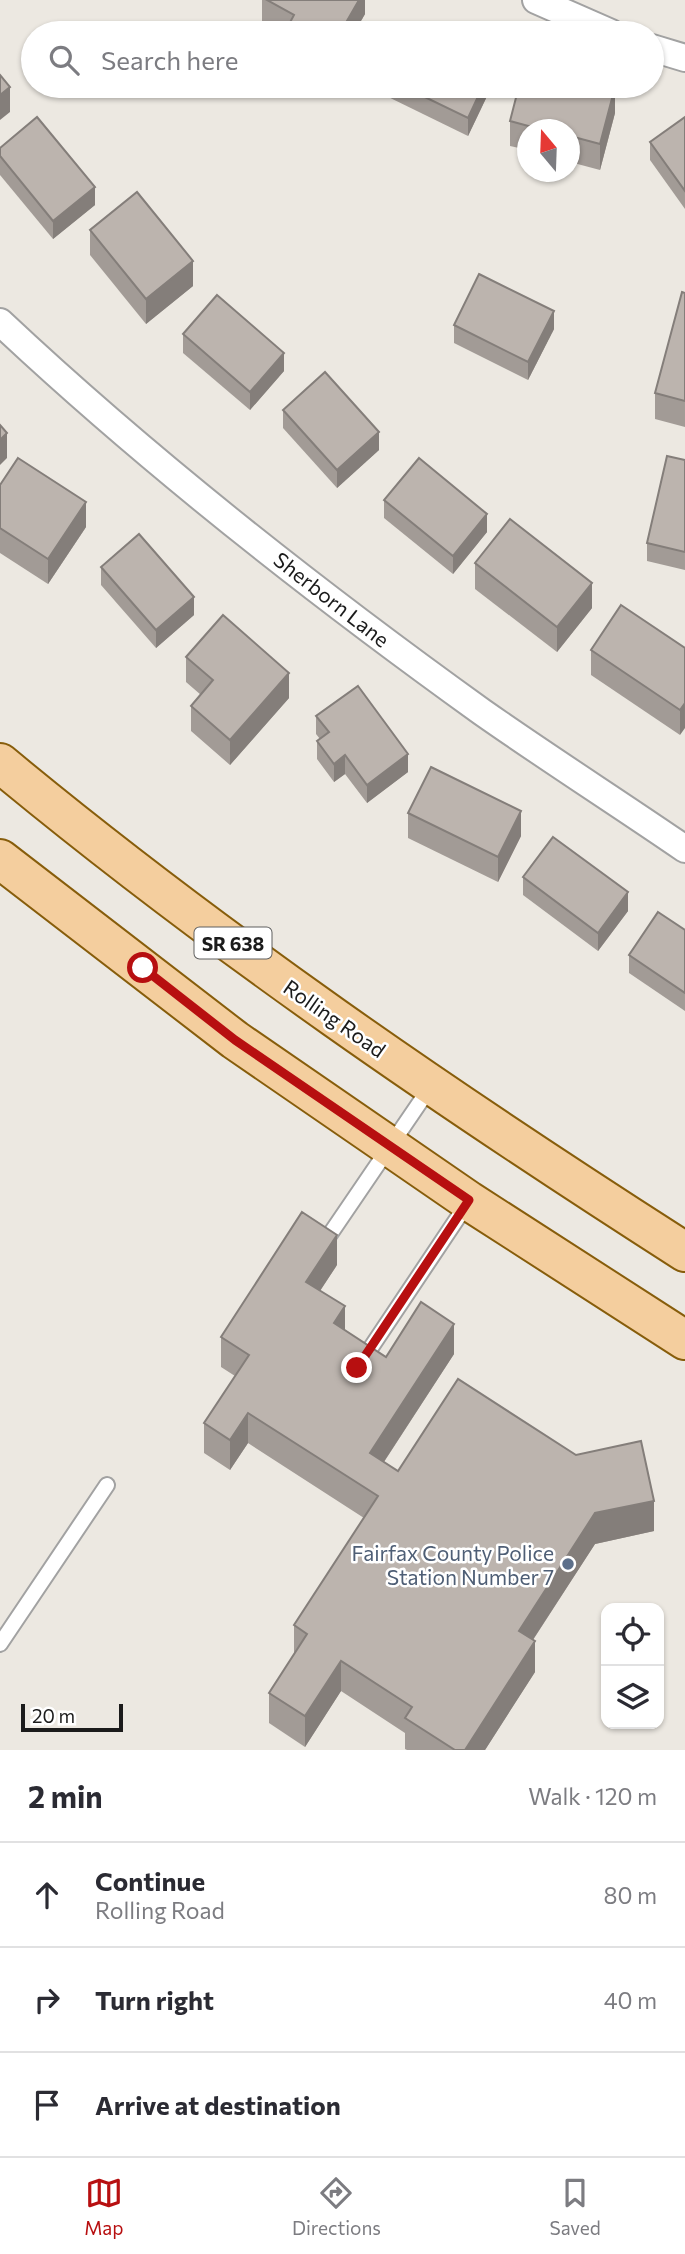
<!DOCTYPE html>
<meta charset="utf-8">
<style>
:root{--surface:#fff;--page:#f7f7f7;--text:#2b2b33;--muted:#7c7c81;--line:#e1e1e2;--accent:#b70f10}
body{margin:0;font-family:Commissioner,sans-serif;background:var(--page);color:var(--text)}
.controls{position:absolute;right:21px;bottom:21px;display:grid;overflow:hidden;border-radius:14px;box-shadow:0 2px 5px #0004}
.controls button{width:63px;height:63px;display:grid;place-items:center;padding:0;border:0;border-bottom:2px solid var(--line);background:var(--surface);color:var(--text);font:35px sans-serif}
.compass{position:absolute;left:517px;top:119px;width:63px;height:63px;border-radius:50%;background:var(--surface);box-shadow:0 2px 5px #0004;rotate:341deg}
.scale{position:absolute;left:21px;bottom:18px;width:102px;box-sizing:border-box;padding-left:7px;border:4px solid #1b1b1b;border-top:0;font-size:19px;line-height:24px;white-space:nowrap;color:#1b1b1b;-webkit-text-stroke:5px #fff;paint-order:stroke}
.stop{position:absolute;width:21px;height:21px;margin:-16px;border:5px solid #b70f10;border-radius:50%;background:#fff}
.stop.end{background:#b70f10;border-color:#fff;box-shadow:0 2px 7px #0008}
.list{margin:0;padding:0;list-style:none}
h2{display:flex;justify-content:space-between;align-items:center;height:91px;margin:0;padding:0 28px;font-size:30px}
h2 small{font-size:23px;font-weight:400;color:var(--muted)}
.list li{display:grid;grid-template-columns:46px 1fr auto;gap:21px;align-items:center;box-sizing:border-box;height:105px;padding:0 28px;border-top:2px solid var(--line)}
.list b{display:block;font-size:26px;white-space:nowrap}
.list p{margin:0;font-size:23px;white-space:nowrap;color:var(--muted)}
.list em{font-size:23px;font-style:normal;color:var(--muted)}
.icon{flex:none;width:38px;height:38px;fill:none;stroke:currentColor;stroke-width:2;stroke-linecap:round;stroke-linejoin:round}
.map{position:relative;flex:none;width:685px;height:1750px;overflow:hidden}
.search{position:absolute;background:var(--surface);box-shadow:0 2px 5px #0004;left:21px;right:21px;top:21px;height:77px;display:flex;align-items:center;gap:18px;box-sizing:border-box;padding:0 24px;border-radius:38px;color:var(--muted);font-size:26px}
.sheet{height:406px;background:var(--surface)}
nav{display:flex;justify-content:space-around;align-items:center;box-sizing:border-box;height:98px;border-top:2px solid var(--line);background:var(--surface);font-size:19px;color:var(--muted)}
nav a{display:grid;justify-items:center;gap:4px}
nav .on{color:var(--accent)}
.map>svg:first-child{display:block}
.lines{fill:none;stroke-linecap:round;stroke-linejoin:round}
.lane-casing{stroke:#a2a2a2;stroke-width:18}
.street-casing{stroke:#a2a2a2;stroke-width:30}
.primary-casing{stroke:#875d0b;stroke-width:42}
.lane{stroke:#fff;stroke-width:14}
.street{stroke:#fff;stroke-width:26}
.primary{stroke:#f4ce9e;stroke-width:38}
.wall{fill:#a29b96}
.shaded-wall{fill:#847e7a}
.building{fill:#bcb4ae;stroke:#847e7a;stroke-width:2}
.route{stroke:#b70f10;stroke-width:9}
.service-dot{fill:#5c6f8a;stroke:#fff;stroke-width:2.5}
.labels{text-anchor:middle;dominant-baseline:central;stroke-width:5;stroke-linejoin:round;paint-order:stroke}
.shield{fill:#fff;stroke:#5f5f5f;stroke-width:2}
.shield-label{font-size:19px;font-weight:bold;fill:#1b1b1b}
.street-label{font-size:21px;fill:#1b1b1b;stroke:#fff}
.service-label{font-size:21px;fill:#4e5e75;stroke:#fff;text-anchor:end}
</style>
<div class="map">
<svg width="685" height="1750" viewBox="0 0 685 1750">
<rect width="100%" height="100%" fill="#ece8e1"/>
<g class="lines">
<defs>
<g id="lane">
<path d="M322,1246L431,1086"/>
<path d="M362,1361L469,1201"/>
<path d="M0,1644L107,1485"/>
</g>
<g id="street">
<path d="M536,0L611,33"/>
<path d="M652,48L685,58"/>
<path d="M0,322C150,463 315,592 482,712C549,759 618,803 685,849"/>
</g>
<g id="primary">
<path d="M0,763C216,942 449,1101 685,1252"/>
<path d="M0,859L235,1040L469,1201L685,1340"/>
</g>
</defs>
<use href="#lane" class="lane-casing"/>
<use href="#street" class="street-casing"/>
<use href="#primary" class="primary-casing"/>
<use href="#lane" class="lane"/>
<use href="#street" class="street"/>
<use href="#primary" class="primary"/>
</g>
<g class="wall">
<path d="M262,0H365V14L354,33H282L262,23Z"/>
<path d="M376,86H489V92L468,136L376,91Z"/>
<path d="M615,113L600,170L570,162V130H528V150L510,146V121Z"/>
<path d="M685,117V209L650,160V142Z"/>
<path d="M0,148L95,205L53,239L0,175Z"/>
<path d="M90,230L193,286L146,324L90,255Z"/>
<path d="M685,293V427L655,419V393Z"/>
<path d="M454,325L554,329L528,380L454,343Z"/>
<path d="M183,334L284,371L250,410L183,353Z"/>
<path d="M283,410L379,450L337,488L283,428Z"/>
<path d="M685,460V570L647,561V543Z"/>
<path d="M0,485L86,527L48,584L0,553Z"/>
<path d="M384,500L487,532L453,574L384,518Z"/>
<path d="M475,563L592,608L557,652L475,589Z"/>
<path d="M101,567L194,615L156,648L101,585Z"/>
<path d="M685,648L680,735L591,675V650Z"/>
<path d="M186,657L289,698L230,765L191,731V706L201,695L186,682Z"/>
<path d="M316,716L408,772L367,803L345,774L334,782L317,759V741L320,739L316,734Z"/>
<path d="M408,813L521,836L498,882L408,838Z"/>
<path d="M523,877L628,911L598,951L523,895Z"/>
<path d="M685,930V1011L629,973V955Z"/>
<path d="M337,1265L320,1291L345,1330L386,1357L454,1354L384,1462L398,1471L654,1531L595,1544L533,1640L535,1672L485,1750H407L405,1749V1733L341,1691L305,1747L269,1723V1693L294,1654V1625L364,1518L248,1443L230,1470L204,1453V1423L235,1376L221,1367V1337Z"/>
</g>
<g class="shaded-wall">
<path d="M359,0H365V14L354,33H340Z"/>
<path d="M483,86H489V92L468,136V118Z"/>
<path d="M10,87V112L0,120V95Z"/>
<path d="M615,87V113L600,170V144Z"/>
<path d="M95,187V205L53,239V221Z"/>
<path d="M193,261V286L146,324V299Z"/>
<path d="M554,311V329L528,380V362Z"/>
<path d="M284,353V371L250,410V392Z"/>
<path d="M379,432V450L337,488V470Z"/>
<path d="M7,433V458L0,465V440Z"/>
<path d="M86,502V527L48,584V559Z"/>
<path d="M487,514V532L453,574V556Z"/>
<path d="M592,583V608L557,652V627Z"/>
<path d="M194,597V615L156,648V630Z"/>
<path d="M289,673V698L230,765V740Z"/>
<path d="M685,703V728L680,735V710Z"/>
<path d="M408,754V772L367,803V785Z"/>
<path d="M345,755V774L334,782V764Z"/>
<path d="M521,811V836L498,882V857Z"/>
<path d="M628,892V911L598,951V933Z"/>
<path d="M337,1235V1265L306,1312V1282Z"/>
<path d="M345,1306V1337L334,1323Z"/>
<path d="M454,1324V1354L370,1483V1453Z"/>
<path d="M248,1413V1443L230,1470V1440Z"/>
<path d="M654,1501V1531L595,1544L519,1661V1631L595,1513Z"/>
<path d="M535,1641V1672L485,1750H465Z"/>
<path d="M341,1661V1691L305,1747V1716Z"/>
</g>
<g class="building">
<path d="M267,0H359L340,33H296L287,28L294,15Z"/>
<path d="M397,29L405,33H395Z"/>
<path d="M0,75L10,87L0,95Z"/>
<path d="M402,86H483L468,118Z"/>
<path d="M519,86H609L615,87L600,144L570,136V130H543L510,121Z"/>
<path d="M37,117L95,187L53,221L0,156V148Z"/>
<path d="M685,117V191L650,142Z"/>
<path d="M137,192L193,261L146,299L90,230Z"/>
<path d="M479,274L554,311L528,362L454,325Z"/>
<path d="M682,292L685,293V401L655,393Z"/>
<path d="M217,295L284,353L250,392L183,334Z"/>
<path d="M325,372L379,432L337,470L283,410Z"/>
<path d="M0,425L7,433L0,440Z"/>
<path d="M667,456L685,460V552L647,543Z"/>
<path d="M18,458L86,502L48,559L0,528V485Z"/>
<path d="M419,458L487,514L453,556L384,500Z"/>
<path d="M510,519L592,583L557,627L475,563Z"/>
<path d="M139,534L194,597L156,630L101,567Z"/>
<path d="M621,605L685,648V703L680,710L591,650Z"/>
<path d="M223,615L289,673L230,740L191,706L213,680L186,657Z"/>
<path d="M358,686L408,754L367,785L345,755L334,764L317,741L329,732L316,716Z"/>
<path d="M431,767L521,811L498,857L408,813Z"/>
<path d="M553,837L628,892L598,933L523,877Z"/>
<path d="M658,912L685,930V993L629,955Z"/>
<path d="M302,1212L337,1235L306,1282L345,1306L334,1323L386,1357L421,1302L454,1324L370,1453L398,1471L458,1379L576,1455L641,1441L654,1501L595,1513L519,1631L535,1641L465,1750H455L405,1718L412,1707L341,1661L305,1716L269,1693L307,1634L294,1625L378,1496L248,1413L230,1440L204,1423L249,1355L221,1337Z"/>
</g>
<g class="lines">
<path class="route" d="M143,968L235,1040L469,1200L357,1368"/>
</g>
<circle class="service-dot" cx="568" cy="1564" r="7"/>
<g class="labels">
<rect class="shield" x="194.5" y="927.5" width="77" height="31" rx="5"/>
<g class="shield-label">
<text x="233" y="943">SR 638</text>
</g>
<g class="street-label">
<text transform="translate(332 599) rotate(38)">Sherborn Lane</text>
<text transform="translate(335 1018) rotate(35)">Rolling Road</text>
</g>
<g class="service-label">
<text x="554" y="1552">Fairfax County Police<tspan x="554" dy="24">Station Number 7</tspan></text>
</g>
</g>
</svg>
<div class="controls">
<button><svg class="icon" aria-label="locate" viewBox="0 0 24 24"><circle cx="12" cy="12" r="6"/><path d="M12 2v4M12 18v4M2 12h4M18 12h4"/></svg></button>
<button><svg class="icon" aria-label="layers" viewBox="0 0 24 24"><path d="M12 4l9 5-9 5-9-5zM3 14l9 5 9-5"/></svg></button>
</div>
<svg class="compass" viewBox="-18 -18 36 36"><path d="M0-13l5 13h-10z" fill="#e53935"/><path d="M0 13l5-13h-10z" fill="#7c7c81"/></svg>
<div class="scale">20 m</div>
<div class="stop" style="left:143px;top:968px"></div>
<div class="stop end" style="left:357px;top:1368px"></div>
<div class="search"><svg class="icon" aria-label="search" viewBox="0 0 24 24"><circle cx="10" cy="10" r="6"/><path d="M15 15l6 6"/></svg>Search here</div>
</div>
<section class="sheet">
<h2>2 min<small>Walk · 120 m</small></h2>
<ul class="list">
<li><svg class="icon" aria-label="ahead" viewBox="0 0 24 24"><path d="M12 20V5M6 11l6-6 6 6"/></svg><div><b>Continue</b><p>Rolling Road</p></div><em>80 m</em></li>
<li><svg class="icon" aria-label="right" viewBox="0 0 24 24"><path d="M7 20v-9h11M14 6l5 5-5 5"/></svg><div><b>Turn right</b></div><em>40 m</em></li>
<li><svg class="icon" aria-label="arrive" viewBox="0 0 24 24"><path d="M6 21V4h12l-3 4 3 4H6"/></svg><div><b>Arrive at destination</b></div></li>
</ul>
</section>
<nav>
<a class="on"><svg class="icon" aria-label="map" viewBox="0 0 24 24"><path d="M3 6l6-2 6 2 6-2v14l-6 2-6-2-6 2zM9 4v14M15 6v14"/></svg>Map</a>
<a><svg class="icon" aria-label="directions" viewBox="0 0 24 24"><path d="M12 3l9 9-9 9-9-9zM9 14v-3h6M13 9l2 2-2 2"/></svg>Directions</a>
<a><svg class="icon" aria-label="saved" viewBox="0 0 24 24"><path d="M7 4h10v16l-5-4-5 4z"/></svg>Saved</a>
</nav>
